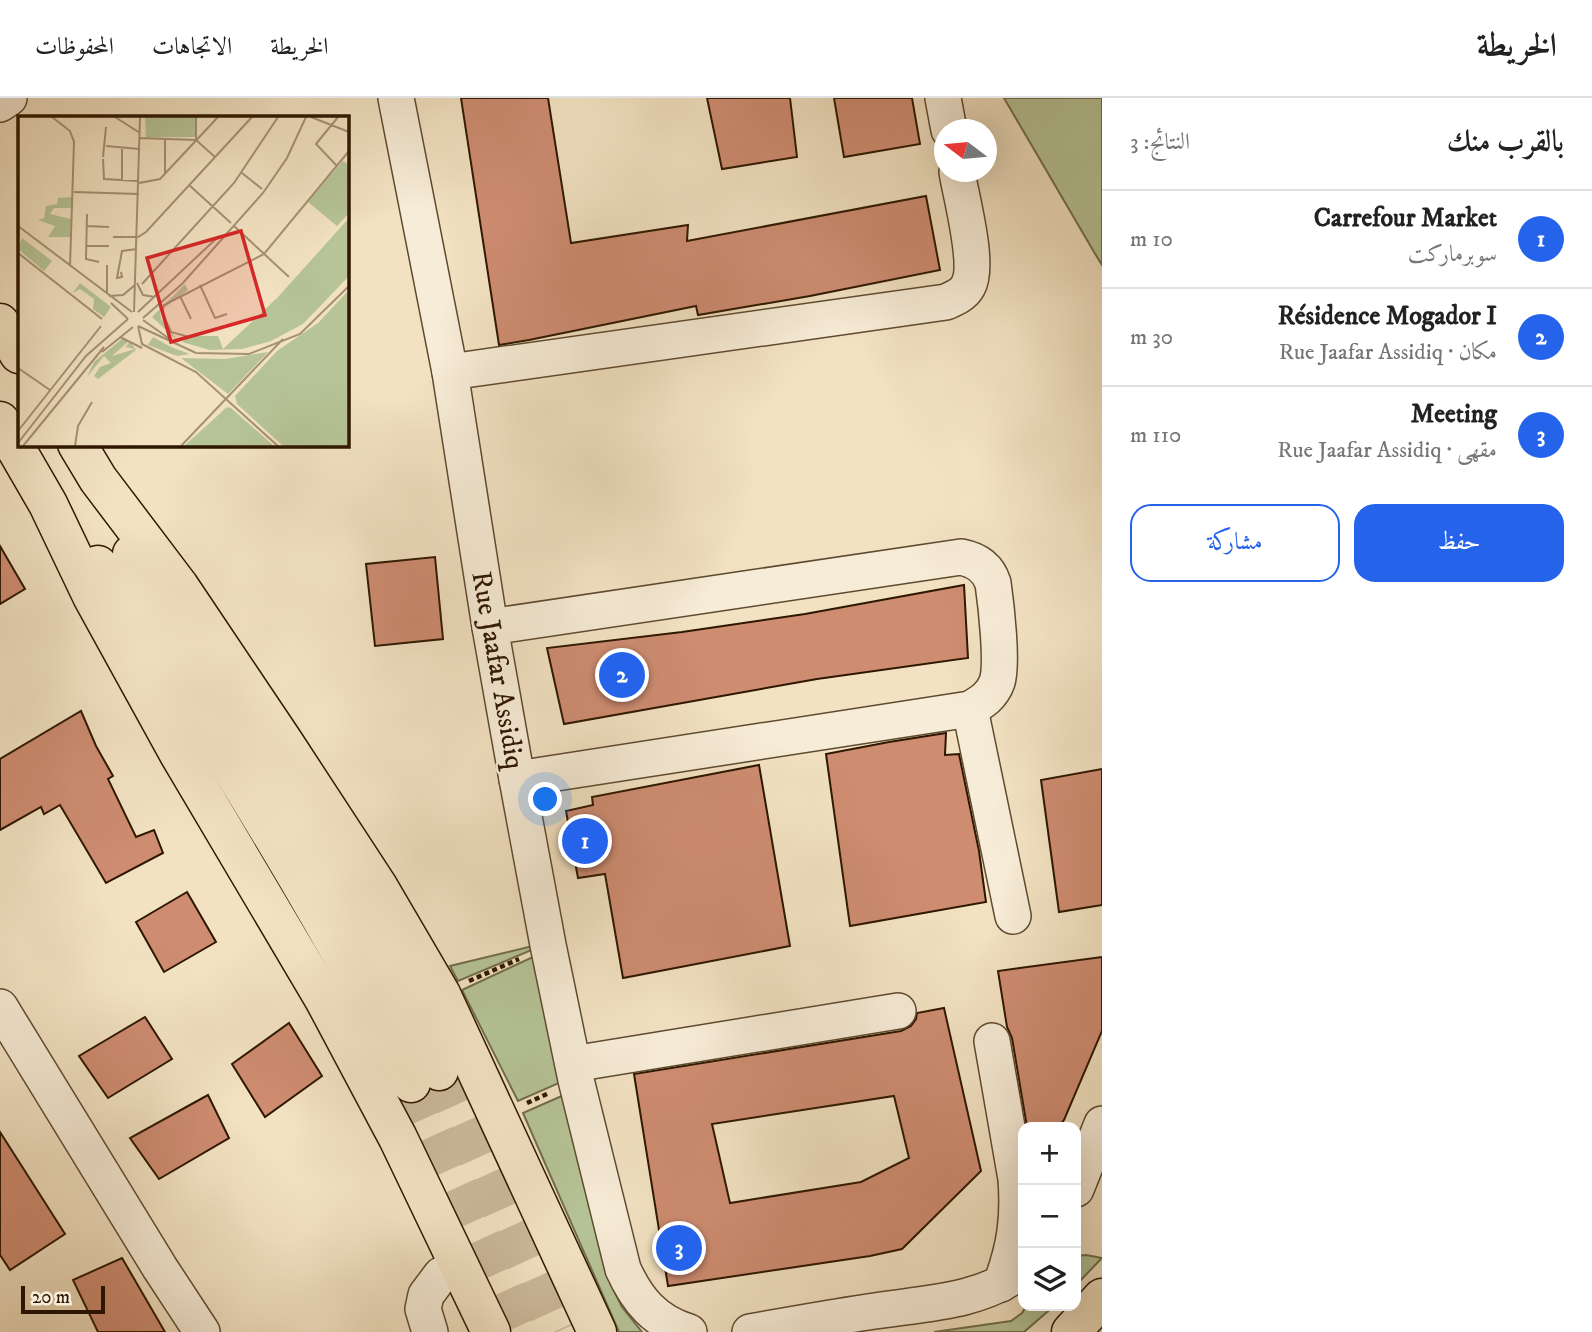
<!DOCTYPE html>
<html lang="ar">
<meta charset="utf-8">
<style>
:root{--surface:#fff;--page:#f2f2f2;--text:#222;--muted:#767676;--line:#e0e0e0;--accent:#2563eb}
body{margin:0;font-family:"IM FELL DW Pica",Amiri,serif;background:var(--page);color:var(--text);direction:rtl}
.controls{position:absolute;right:21px;bottom:21px;display:grid;overflow:hidden;border-radius:14px;box-shadow:0 7px 28px #0002}
.controls button{width:63px;height:63px;display:grid;place-items:center;padding:0;border:0;border-bottom:2px solid var(--line);background:var(--surface);color:var(--text);font:35px sans-serif}
.compass{position:absolute;left:934px;top:21px;width:63px;height:63px;border-radius:50%;background:var(--surface);box-shadow:0 7px 28px #0002;rotate:286deg}
.scale{position:absolute;left:21px;bottom:18px;width:84px;box-sizing:border-box;padding-left:7px;border:4px solid #2e1700;border-top:0;font-size:19px;line-height:24px;white-space:nowrap;color:#2e1700;-webkit-text-stroke:5px #f7ecd7;paint-order:stroke}
.you{position:absolute;left:546px;top:702px;width:24px;height:24px;margin:-18px;border:5px solid #fff;border-radius:50%;background:#1a73e8;box-shadow:0 0 0 10px #1a73e833}
.badge{display:grid;place-items:center;width:46px;height:46px;border-radius:50%;background:var(--accent);color:#fff;font-size:23px;font-weight:700}
.pin{position:absolute;translate:-50% -50%;border:4px solid #fff;box-shadow:0 2px 7px #0006}
.list{margin:0;padding:0;list-style:none}
h2{display:flex;justify-content:space-between;align-items:center;height:91px;margin:0;padding:0 28px;font-size:30px}
h2 small{font-size:23px;font-weight:400;color:var(--muted)}
.list li{display:grid;grid-template-columns:46px 1fr auto;gap:21px;align-items:center;box-sizing:border-box;height:98px;padding:0 28px;border-top:2px solid var(--line)}
.list b{display:block;font-size:26px;white-space:nowrap}
.list p{margin:0;font-size:23px;white-space:nowrap;color:var(--muted)}
.list em{font-size:23px;font-style:normal;color:var(--muted)}
.actions{display:flex;gap:14px;padding:21px 28px}
.actions a{flex:1;padding:16px 0;border:2px solid var(--accent);border-radius:21px;text-align:center;font-size:24px;color:var(--accent)}
.actions .main{background:var(--accent);color:#fff}
.icon{flex:none;width:38px;height:38px;fill:none;stroke:currentColor;stroke-width:2;stroke-linecap:round;stroke-linejoin:round}
.map{position:relative;flex:none;width:1102px;height:1234px;overflow:hidden;direction:ltr}
header{display:flex;align-items:center;gap:42px;box-sizing:border-box;height:98px;padding:0 35px;background:var(--surface);border-bottom:2px solid var(--line)}
header strong{font-size:33px}
nav{display:flex;gap:38px;margin-inline-start:auto;font-size:24px}
main{display:flex}
aside{flex:1;background:var(--surface)}
.map>svg:first-child{display:block}
.green{fill:#b6c497;stroke:#726e4c;stroke-width:2}
.building{fill:#ce8c71;stroke:#2e1700;stroke-width:2;fill-rule:evenodd}
.lines{fill:none;stroke-linecap:round;stroke-linejoin:round}
.major-tunnel{stroke:#cbb99b;stroke-width:38;stroke-dasharray:38 19;stroke-linecap:butt}
.minor-casing{stroke:#5f4a30;stroke-width:38}
.major-casing{stroke:#2e1700;stroke-width:41}
.path{stroke:#2e1700;stroke-width:4.5;stroke-dasharray:5 3.5;stroke-linecap:butt}
.minor{stroke:#f7ecd7;stroke-width:35}
.major{stroke:#f2e2c2;stroke-width:38}
.labels{text-anchor:middle;dominant-baseline:central;stroke-width:5;stroke-linejoin:round;paint-order:stroke}
.street-label{font-size:28px;fill:#2e1700;stroke:#f7ecd7}
.inset-road{fill:none;stroke:#a49174;stroke-width:2}
.view{fill:#d62828;fill-opacity:0.15;stroke:#d62828;stroke-width:3.5}
.inset-edge{fill:none;stroke:#2e1700;stroke-width:3.5}
</style>
<header>
<strong>الخريطة</strong>
<nav><a>الخريطة</a><a>الاتجاهات</a><a>المحفوظات</a></nav>
</header>
<main>
<aside>
<h2>بالقرب منك<small>النتائج: 3</small></h2>
<ul class="list">
<li><span class="badge">1</span><div><b>Carrefour Market</b><p>سوبرماركت</p></div><em>10 m</em></li>
<li><span class="badge">2</span><div><b>Résidence Mogador I</b><p>مكان · Rue Jaafar Assidiq</p></div><em>30 m</em></li>
<li><span class="badge">3</span><div><b>Meeting</b><p>مقهى · Rue Jaafar Assidiq</p></div><em>110 m</em></li>
</ul>
<div class="actions"><a class="main">حفظ</a><a>مشاركة</a></div>
</aside>
<div class="map">
<svg width="1102" height="1234" viewBox="0 0 1102 1234">
<rect width="100%" height="100%" fill="#f2e2c2"/>
<filter id="stains"><feTurbulence type="fractalNoise" baseFrequency=".00286" numOctaves="4"/><feColorMatrix values="0 0 0 0 .2 0 0 0 0 .09 0 0 0 0 .02 0 0 0 .5 -.17"/></filter>
<radialGradient id="worn" r=".72"><stop offset=".6" stop-color="#630" stop-opacity="0"/><stop offset="1" stop-color="#630" stop-opacity=".3"/></radialGradient>
<g class="green">
<path d="M1004,0H1102V167L1094,154Z"/>
<path d="M533,848L534,851L458,883L450,868Z"/>
<path d="M535,858L559,985L518,1003L462,892Z"/>
<path d="M564,997L611,1187L622,1209L642,1234H619L523,1015Z"/>
<path d="M1086,1157L1102,1160L1076,1187V1158Z"/>
<path d="M1026,1208H1054L1024,1234H934L1011,1223L1022,1215Z"/>
</g>
<g class="building">
<path d="M461,0H548L571,145L688,127L687,143L926,98L940,172L810,198L698,217L696,208L529,242L499,247Z"/>
<path d="M707,0H790L797,59L722,71Z"/>
<path d="M834,0H912L920,46L844,59Z"/>
<path d="M0,448L25,491L0,506Z"/>
<path d="M435,459L443,541L375,548L366,466Z"/>
<path d="M964,487L968,560L817,581L564,626L547,550L682,534L805,516Z"/>
<path d="M81,613L96,648L113,678L108,681L136,739L154,732L163,755L106,785L60,707L44,716L41,709L0,732V661Z"/>
<path d="M946,635L945,657L959,656L979,753L986,804L850,828L826,656L889,644Z"/>
<path d="M759,667L790,848L623,880L605,776L578,780L566,713L593,707L592,699Z"/>
<path d="M1102,671V807L1059,814L1041,682Z"/>
<path d="M187,794L216,844L164,874L136,824Z"/>
<path d="M1102,859V933L1064,1022L1058,1029H1027L1012,940L1007,929L998,873Z"/>
<path d="M944,910L981,1073L902,1151L870,1158L668,1188L634,976L901,933L911,928L916,921L917,915ZM894,998L909,1060L861,1084L730,1105L712,1026Z"/>
<path d="M145,919L172,961L108,1000L79,958Z"/>
<path d="M289,925L322,978L265,1019L232,966Z"/>
<path d="M208,997L229,1040L159,1081L130,1040Z"/>
<path d="M0,1034L65,1136L10,1172L0,1157Z"/>
<path d="M122,1160L165,1234H98L73,1182Z"/>
</g>
<g class="lines">
<g class="major-tunnel">
<path d="M439,973L557,1234"/>
<path d="M411,985L524,1234"/>
</g>
<defs>
<g id="minor">
<path d="M396,0L450,274L490,529L517,681L548,847L576,982L623,1171C637,1202 655,1224 689,1234"/>
<path d="M943,0L949,32"/>
<path d="M0,6L9,0"/>
<path d="M450,274L946,204C955,200 964,196 968,188C980,167 961,99 957,74"/>
<path d="M490,529L961,459C977,462 988,470 993,485C996,506 1003,566 997,584C992,598 982,604 970,611L517,681"/>
<path d="M970,611L1013,818"/>
<path d="M0,909L160,1170L202,1234"/>
<path d="M992,943L1016,1081C1019,1120 1015,1149 1001,1186"/>
<path d="M573,966L898,913"/>
<path d="M1076,1091L1102,1026"/>
<path d="M430,1234L423,1211L426,1197L441,1177L460,1169"/>
<path d="M750,1234C789,1227 828,1220 868,1214C922,1205 977,1206 1023,1172"/>
</g>
<g id="major">
<path d="M0,225L19,256"/>
<path d="M0,323L48,406L92,498L179,656L324,901L398,1040L491,1234"/>
<path d="M77,346L98,381L179,488L283,643L379,790L441,896L597,1234"/>
<path d="M132,456C148,488 167,518 185,548C219,603 256,655 290,709C346,794 394,882 439,973"/>
<path d="M98,467C134,513 164,563 195,613C273,735 344,856 411,985"/>
<path d="M1071,1234L1102,1200"/>
</g>
</defs>
<use href="#minor" class="minor-casing"/>
<use href="#major" class="major-casing"/>
<g class="path">
<path d="M469,883L519,861"/>
<path d="M527,1005L547,996"/>
</g>
<use href="#minor" class="minor"/>
<use href="#major" class="major"/>
</g>
<g class="labels">
<g class="street-label">
<text transform="translate(498 572) rotate(80)">Rue Jaafar Assidiq</text>
</g>
</g>
<g transform="translate(18 18)">
<rect width="331" height="331" fill="#f2e2c2"/>
<path d="M127,1H177V21H128ZM325,45L331,49V97L319,110L290,86ZM55,81V92H36L32,98L53,103L52,121H30L37,110L20,104L26,102L28,90L39,88L40,82ZM331,102V160L285,208L253,225L224,233L192,234L164,226L172,220H200L205,233L260,181ZM4,122L34,145L26,155L0,133ZM62,167L93,191L86,201L75,193L76,183L62,173L55,177ZM167,168L170,174L142,195L143,203L159,224L134,201ZM331,174V330H265L219,288L217,280L259,235L300,207ZM135,221L153,231L172,238L159,240L130,229ZM104,223L111,225L94,240L117,233L107,231L112,226L118,234L80,263L76,260L82,251L93,247L86,240L69,261L76,246ZM250,236L210,278L163,242L207,243ZM209,291L213,292L256,330H166Z" fill="#b6c497"/>
<path class="inset-road" d="M34,1L52,15L56,26L52,150M97,1L122,17M178,1V23M293,1L331,16M122,22L178,24M178,24L197,41M88,30L121,33M85,41L88,11M85,43L86,63L120,65M319,50L298,28L320,1M147,57V23M224,57L244,73M104,64V33M121,67L142,63L200,1M171,69L213,107M56,76L121,78M69,98L68,143L81,146M0,110L114,196M68,110L91,111M216,110L271,161M95,121H120L128,116L234,1M68,130H91M0,137L84,203M103,156L104,161L99,162L104,135L119,133M119,167L125,179L137,181M124,168L216,67L260,1M182,169L197,202L209,198M89,178V149M91,180L105,179L117,169M162,180L173,203M93,187L110,203M116,196L122,1M120,196L200,121M125,202L164,168L245,77L269,42L288,1M125,204L153,224M120,210L178,237L231,238L282,218L331,170M120,210L124,228L178,256L260,330M102,221L124,232M171,221L153,216L144,196L146,189L246,138L331,35M84,236L115,211M0,252L32,274M0,315L83,210M0,327L68,240L110,203M5,330L86,231M57,330L60,310L74,286M163,330L265,223"/>
<path class="view" d="M223,115L247,199L153,226L129,142Z"/>
<rect width="331" height="331" class="inset-edge"/>
</g>
<rect width="100%" height="100%" filter="url(#stains)"/>
<rect width="100%" height="100%" fill="url(#worn)"/>
</svg>
<div class="controls">
<button>+</button>
<button>−</button>
<button><svg class="icon" aria-label="layers" viewBox="0 0 24 24"><path d="M12 4l9 5-9 5-9-5zM3 14l9 5 9-5"/></svg></button>
</div>
<svg class="compass" viewBox="-18 -18 36 36"><path d="M0-13l5 13h-10z" fill="#e53935"/><path d="M0 13l5-13h-10z" fill="#767676"/></svg>
<div class="scale">20 m</div>
<div class="you"></div>
<div class="pin badge" style="left:585px;top:743px">1</div>
<div class="pin badge" style="left:622px;top:577px">2</div>
<div class="pin badge" style="left:679px;top:1150px">3</div>
</div>
</main>
